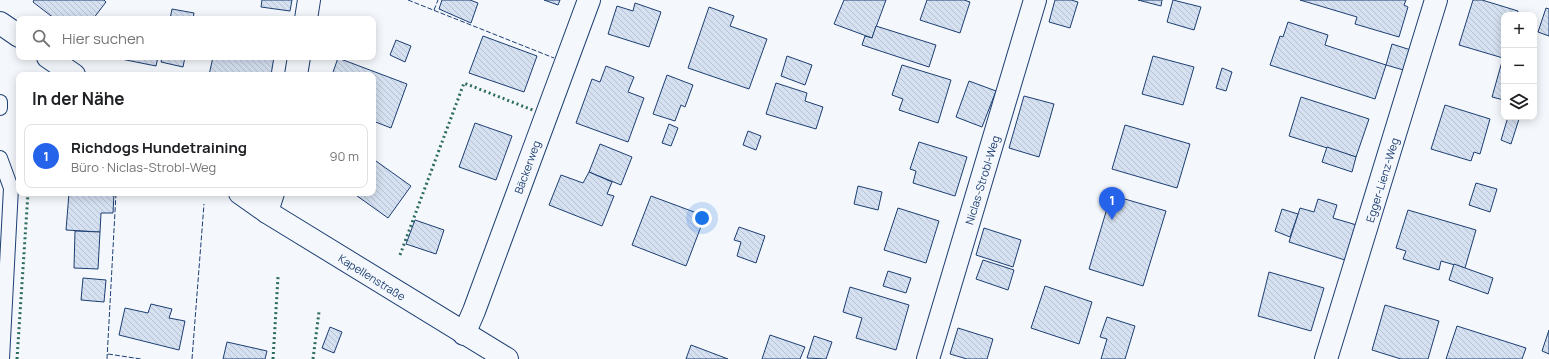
<!DOCTYPE html>
<html lang="de">
<meta charset="utf-8">
<style>
:root{--surface:#fff;--page:#f6f6f6;--text:#202124;--muted:#757577;--line:#e0e0e0;--accent:#2563eb}
body{margin:0;font-family:Manrope,sans-serif;background:var(--page);color:var(--text)}
.controls{position:absolute;right:12px;top:12px;display:grid;overflow:hidden;border-radius:8px;box-shadow:0 2px 10px #0003}
.controls button{width:36px;height:36px;display:grid;place-items:center;padding:0;border:0;border-bottom:1px solid var(--line);background:var(--surface);color:var(--text);font:20px sans-serif}
.you{position:absolute;left:702px;top:218px;width:14px;height:14px;margin:-10px;border:3px solid #fff;border-radius:50%;background:#1a73e8;box-shadow:0 0 0 6px #1a73e833}
.badge{display:grid;place-items:center;width:26px;height:26px;border-radius:50%;background:var(--accent);color:#fff;font-size:13px;font-weight:700}
.pin{position:absolute;translate:-50% -33px;filter:drop-shadow(0 1px 2px #0008)}
.pin::after{content:'';position:absolute;top:21px;width:14px;height:12px;background:inherit;clip-path:polygon(0 0,100% 0,50% 100%)}
.list{margin:0;padding:0;list-style:none}
h2{display:flex;justify-content:space-between;align-items:center;height:52px;margin:0;padding:0 16px;font-size:17px}
h2 small{font-size:13px;font-weight:400;color:var(--muted)}
.list li{display:grid;grid-template-columns:26px 1fr auto;gap:12px;align-items:center;box-sizing:border-box;height:64px;margin:0 8px 8px;padding:0 8px;border:1px solid var(--line);border-radius:8px}
.list b{display:block;font-size:15px;white-space:nowrap}
.list p{margin:0;font-size:13px;white-space:nowrap;color:var(--muted)}
.list em{font-size:13px;font-style:normal;color:var(--muted)}
.icon{flex:none;width:22px;height:22px;fill:none;stroke:currentColor;stroke-width:2;stroke-linecap:round;stroke-linejoin:round}
.map{position:relative;flex:none;width:1549px;height:359px;overflow:hidden}
.search{position:absolute;background:var(--surface);box-shadow:0 2px 10px #0003;left:16px;top:16px;width:360px;height:44px;display:flex;align-items:center;gap:10px;box-sizing:border-box;padding:0 14px;border-radius:8px;color:var(--muted);font-size:15px}
.panel{position:absolute;background:var(--surface);box-shadow:0 2px 10px #0003;left:16px;top:72px;width:360px;height:124px;border-radius:8px}
.map>svg:first-child{display:block}
.building{fill:url(#building-back-hatch);stroke:#1d3f73}
.lines{fill:none;stroke-linecap:round;stroke-linejoin:round}
.lane-casing{stroke:#1d3f73;stroke-width:16}
.street-casing{stroke:#1d3f73;stroke-width:24}
.secondary-casing{stroke:#1d3f73;stroke-width:24}
.lane{stroke:#f4f7fb;stroke-width:14}
.street{stroke:#f4f7fb;stroke-width:22}
.secondary{stroke:#f4f7fb;stroke-width:22}
.hedge{stroke:#2c6c60;stroke-width:3;stroke-dasharray:2 3;stroke-linecap:butt}
.fence{stroke:#1d3f73;stroke-width:1;stroke-dasharray:5 2;stroke-linecap:butt}
.labels{text-anchor:middle;dominant-baseline:central;stroke-width:3;stroke-linejoin:round;paint-order:stroke}
.street-label{font-size:11px;fill:#1d3f73;stroke:#f4f7fb}
</style>
<div class="map">
<svg width="1549" height="359" viewBox="0 0 1549 359">
<defs>
<pattern id="building-back-hatch" width="6" height="6" patternUnits="userSpaceOnUse"><rect width="6" height="6" fill="#d5e0f0"/><path d="M-1 5l2 2M0 0l6 6M5-1l2 2" fill="none" stroke="#b6c1d1"/></pattern>
</defs>
<rect width="100%" height="100%" fill="#f4f7fb"/>
<g class="building">
<path d="M34,0H104L106,2L93,19H55L33,2Z"/>
<path d="M262,0H292L290,11L261,7Z"/>
<path d="M442,0H470L478,3L471,23L439,9Z"/>
<path d="M544,0H560L558,5Z"/>
<path d="M844,0H886L872,38L834,24Z"/>
<path d="M927,0H964L970,2L960,33L920,20Z"/>
<path d="M1055,0H1071L1078,2L1070,28L1049,22Z"/>
<path d="M1138,0H1162L1161,6Z"/>
<path d="M1173,0L1201,7L1194,30L1167,22Z"/>
<path d="M1300,0H1406L1404,5L1408,7L1399,37L1355,24L1357,17Z"/>
<path d="M1473,0H1482L1518,11L1517,15H1504L1503,58L1459,45Z"/>
<path d="M635,3L661,12L649,47L608,34L617,6L633,11Z"/>
<path d="M709,7L734,16L730,26L767,39L749,89L688,68Z"/>
<path d="M1546,8L1549,9V36L1538,32Z"/>
<path d="M172,9L194,13L193,19H170Z"/>
<path d="M1288,22L1328,35L1325,45L1386,65L1375,99L1270,65L1280,36L1283,37Z"/>
<path d="M876,26L936,45L929,67L862,45L865,36L872,38Z"/>
<path d="M483,36L537,56L524,92L469,73Z"/>
<path d="M396,40L411,46L405,62L390,55Z"/>
<path d="M1392,44L1414,51L1407,71L1386,65Z"/>
<path d="M787,56L812,65L805,85L781,76Z"/>
<path d="M1153,56L1194,67L1183,105L1142,94Z"/>
<path d="M116,57H158L156,66L116,58Z"/>
<path d="M162,57H185L183,67L161,62Z"/>
<path d="M213,57H274L271,75H209Z"/>
<path d="M338,58L407,84L391,128L373,121V75H332Z"/>
<path d="M1503,58L1504,59V100L1492,97Z"/>
<path d="M902,65L951,80L938,123L899,110L903,99L892,95Z"/>
<path d="M606,66L634,77L628,92L644,98L628,142L576,123L592,79L600,82Z"/>
<path d="M1222,68L1232,72L1226,91L1216,88Z"/>
<path d="M667,75L693,85L685,107L681,105L675,121L653,114Z"/>
<path d="M969,81L996,91L982,127L956,117Z"/>
<path d="M776,83L807,93L805,101L823,107L816,129L766,114Z"/>
<path d="M1024,96L1054,104L1039,157L1009,148Z"/>
<path d="M1301,97L1369,119L1356,157L1289,136Z"/>
<path d="M1445,105L1490,119L1480,154L1474,152L1471,161L1431,149Z"/>
<path d="M1508,117L1519,119L1511,144L1501,140Z"/>
<path d="M475,123L512,136L496,180L459,167Z"/>
<path d="M669,124L678,128L671,146L662,143Z"/>
<path d="M1125,125L1190,144L1177,188L1112,169Z"/>
<path d="M748,131L761,136L756,150L743,145Z"/>
<path d="M919,142L967,157L955,196L913,183L916,171L910,169Z"/>
<path d="M600,144L632,157L621,185L589,172Z"/>
<path d="M1327,147L1356,157L1352,172L1322,162Z"/>
<path d="M376,161L411,186L388,218L353,193H373V165Z"/>
<path d="M589,172L612,182L607,194L614,196L602,226L549,205L561,175L583,183Z"/>
<path d="M1476,183L1497,189L1490,212L1469,205Z"/>
<path d="M858,186L882,192L878,210L854,204Z"/>
<path d="M69,193H114L113,213H101L100,232L66,230Z"/>
<path d="M1111,195L1166,211L1143,286L1089,269Z"/>
<path d="M651,196L705,216L686,266L632,245Z"/>
<path d="M1318,199L1337,205L1333,218L1360,226L1348,261L1289,242L1300,208L1314,212Z"/>
<path d="M898,208L939,221L926,263L884,250Z"/>
<path d="M1282,209L1298,214L1290,237L1275,231Z"/>
<path d="M1408,210L1476,230L1465,268L1441,261L1439,270L1403,259L1406,251L1396,248Z"/>
<path d="M415,220L444,230L436,254L406,244Z"/>
<path d="M739,227L765,236L756,263L737,256L741,242L734,240Z"/>
<path d="M984,228L1021,240L1013,267L976,255Z"/>
<path d="M75,231L100,232L98,269L74,268Z"/>
<path d="M983,260L1014,270L1008,290L976,279Z"/>
<path d="M1454,264L1493,278L1488,294L1449,280Z"/>
<path d="M888,271L911,278L906,293L883,286Z"/>
<path d="M1269,272L1324,288L1311,331L1258,316Z"/>
<path d="M83,278L106,280L104,302L81,300Z"/>
<path d="M1045,286L1092,302L1079,344L1031,328Z"/>
<path d="M850,287L909,305L896,350L856,338L862,318L843,312Z"/>
<path d="M151,304L172,309L169,318L185,321L179,350L119,335L125,308L148,313Z"/>
<path d="M1385,305L1439,321L1428,359H1401L1372,350Z"/>
<path d="M1107,317L1135,326L1125,359H1101L1107,339L1100,337Z"/>
<path d="M1457,326L1526,348L1522,359H1446Z"/>
<path d="M330,327L342,332L334,353L322,348Z"/>
<path d="M958,328L993,339L987,359H967L950,354Z"/>
<path d="M1549,330V354L1542,351Z"/>
<path d="M770,335L805,347L800,359H762Z"/>
<path d="M814,336L832,342L826,359L807,358Z"/>
<path d="M227,342L267,351L265,359H223Z"/>
<path d="M691,345L728,359H686Z"/>
</g>
<g class="lines">
<defs>
<g id="lane">
<path d="M0,108V102"/>
<path d="M0,158L11,188L2,359"/>
</g>
<g id="street">
<path d="M306,19L309,0"/>
<path d="M296,75L299,57"/>
<path d="M267,212L273,193"/>
<path d="M464,334L474,311L589,0"/>
<path d="M928,359L1035,0"/>
<path d="M1326,359L1436,0"/>
</g>
<g id="secondary">
<path d="M0,23L19,36"/>
<path d="M48,57L74,75"/>
<path d="M240,193L267,212L507,359"/>
</g>
</defs>
<use href="#lane" class="lane-casing"/>
<use href="#street" class="street-casing"/>
<use href="#secondary" class="secondary-casing"/>
<use href="#lane" class="lane"/>
<use href="#street" class="street"/>
<use href="#secondary" class="secondary"/>
<g class="hedge">
<path d="M36,75V70"/>
<path d="M400,255L464,83L535,111"/>
<path d="M17,359L28,193"/>
<path d="M273,359L278,277"/>
<path d="M313,359L319,312"/>
</g>
<g class="fence">
<path d="M408,0L554,58"/>
<path d="M434,10L438,0"/>
<path d="M108,354L141,359"/>
<path d="M107,359L116,193"/>
<path d="M192,359L204,204"/>
</g>
</g>
<g class="labels">
<g class="street-label">
<text transform="translate(527 167) rotate(-70)">Bäckerweg</text>
<text transform="translate(982 180) rotate(-73)">Niclas-Strobl-Weg</text>
<text transform="translate(1382 180) rotate(-73)">Egger-Lienz-Weg</text>
<text transform="translate(372 277) rotate(32)">Kapellenstraße</text>
</g>
</g>
</svg>
<div class="controls">
<button>+</button>
<button>−</button>
<button><svg class="icon" aria-label="layers" viewBox="0 0 24 24"><path d="M12 4l9 5-9 5-9-5zM3 14l9 5 9-5"/></svg></button>
</div>
<div class="you"></div>
<div class="pin badge" style="left:1112px;top:220px">1</div>
<div class="search"><svg class="icon" aria-label="search" viewBox="0 0 24 24"><circle cx="10" cy="10" r="6"/><path d="M15 15l6 6"/></svg>Hier suchen</div>
<section class="panel">
<h2>In der Nähe<small></small></h2>
<ul class="list">
<li><span class="badge">1</span><div><b>Richdogs Hundetraining</b><p>Büro · Niclas-Strobl-Weg</p></div><em>90 m</em></li>
</ul>
</section>
</div>
